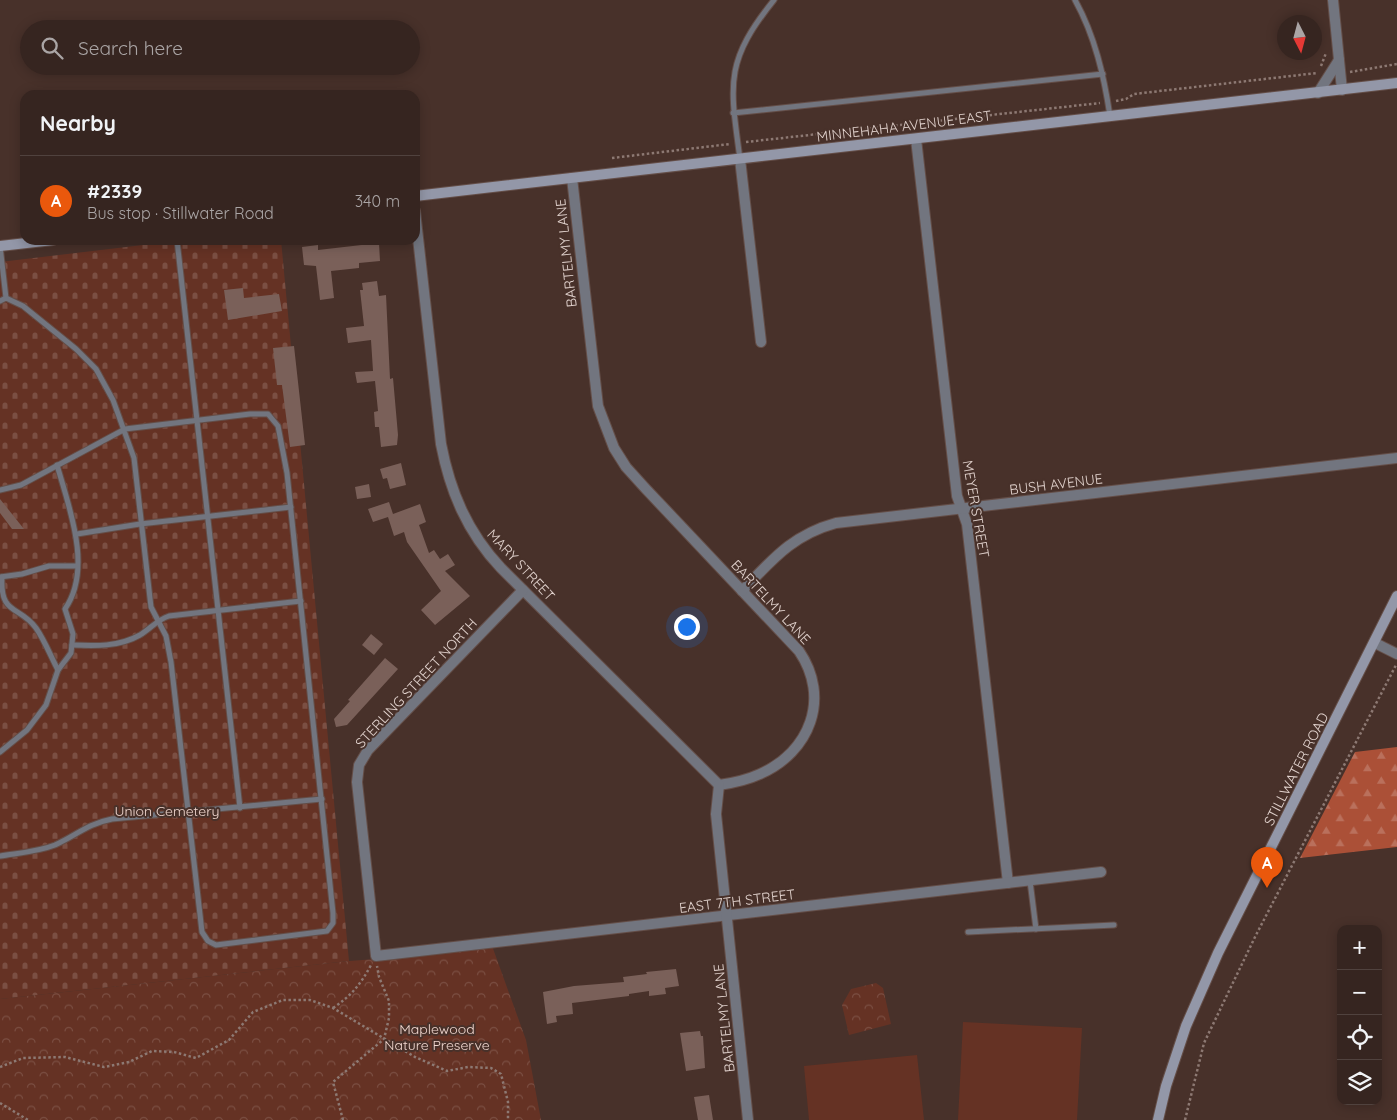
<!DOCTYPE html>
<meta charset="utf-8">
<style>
:root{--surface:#362520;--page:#41312d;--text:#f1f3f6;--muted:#aaa5a5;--line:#50423e;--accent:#ea580c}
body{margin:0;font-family:Quicksand,sans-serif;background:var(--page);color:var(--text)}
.controls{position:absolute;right:15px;bottom:15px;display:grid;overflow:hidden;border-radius:10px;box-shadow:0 2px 12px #0003}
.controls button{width:45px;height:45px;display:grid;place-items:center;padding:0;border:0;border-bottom:1px solid var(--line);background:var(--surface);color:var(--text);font:25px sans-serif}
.compass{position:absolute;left:1277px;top:15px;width:45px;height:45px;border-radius:50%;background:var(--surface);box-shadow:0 2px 12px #0003;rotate:174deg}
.you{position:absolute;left:686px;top:626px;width:18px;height:18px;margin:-12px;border:4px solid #fff;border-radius:50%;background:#1a73e8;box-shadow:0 0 0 8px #1a73e833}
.badge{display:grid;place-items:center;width:32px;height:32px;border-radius:50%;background:var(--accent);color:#fff;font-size:16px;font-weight:700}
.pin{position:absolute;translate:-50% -41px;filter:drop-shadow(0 1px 2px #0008)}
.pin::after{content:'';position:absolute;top:26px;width:18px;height:15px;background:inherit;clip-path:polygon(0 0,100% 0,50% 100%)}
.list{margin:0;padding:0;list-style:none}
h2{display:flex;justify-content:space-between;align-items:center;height:65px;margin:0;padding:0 20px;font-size:21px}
h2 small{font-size:16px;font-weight:400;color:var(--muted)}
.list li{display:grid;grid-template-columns:32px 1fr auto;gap:15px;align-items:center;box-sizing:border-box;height:90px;padding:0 20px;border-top:1px solid var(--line)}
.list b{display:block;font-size:19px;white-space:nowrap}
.list p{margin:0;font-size:16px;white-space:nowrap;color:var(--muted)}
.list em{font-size:16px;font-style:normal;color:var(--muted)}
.icon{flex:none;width:28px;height:28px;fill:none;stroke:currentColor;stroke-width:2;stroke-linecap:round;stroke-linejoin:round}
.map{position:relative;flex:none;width:1397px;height:1120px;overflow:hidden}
.search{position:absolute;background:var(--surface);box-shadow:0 2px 12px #0003;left:20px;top:20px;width:400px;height:55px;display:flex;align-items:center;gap:12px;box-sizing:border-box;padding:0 18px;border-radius:28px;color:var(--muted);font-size:19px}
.panel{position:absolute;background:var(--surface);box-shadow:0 2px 12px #0003;left:20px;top:90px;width:400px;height:155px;border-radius:15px}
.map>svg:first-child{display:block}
.green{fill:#653224}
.forest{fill:url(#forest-firs)}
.cemetery{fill:url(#cemetery-stones)}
.park{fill:url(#park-crowns)}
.building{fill:#7a6059}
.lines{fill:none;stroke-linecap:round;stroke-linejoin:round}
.service-casing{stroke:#644e48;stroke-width:7}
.minor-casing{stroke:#644e48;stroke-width:12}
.secondary-casing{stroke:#644e48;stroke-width:12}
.path{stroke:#8d7973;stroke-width:2.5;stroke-dasharray:2.5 2.5;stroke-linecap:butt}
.service{stroke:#72757f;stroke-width:5}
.minor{stroke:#72757f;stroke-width:10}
.secondary{stroke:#9397a8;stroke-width:10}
.labels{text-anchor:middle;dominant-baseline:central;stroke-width:4;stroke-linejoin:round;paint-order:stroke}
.street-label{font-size:14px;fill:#e2d3ce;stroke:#48312a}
.park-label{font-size:14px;fill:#f1d7cf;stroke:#48312a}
</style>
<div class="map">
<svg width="1397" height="1120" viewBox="0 0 1397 1120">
<defs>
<pattern id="forest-firs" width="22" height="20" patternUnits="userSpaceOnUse" patternTransform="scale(1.25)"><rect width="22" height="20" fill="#ab5037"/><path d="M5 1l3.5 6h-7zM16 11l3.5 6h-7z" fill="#ba705c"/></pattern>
<pattern id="cemetery-stones" width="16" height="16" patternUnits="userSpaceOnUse" patternTransform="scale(1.25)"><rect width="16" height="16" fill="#653224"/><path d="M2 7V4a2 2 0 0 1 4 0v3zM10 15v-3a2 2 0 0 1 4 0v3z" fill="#7b4f43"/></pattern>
<pattern id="park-crowns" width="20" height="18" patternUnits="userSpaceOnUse" patternTransform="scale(1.25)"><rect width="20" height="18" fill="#653224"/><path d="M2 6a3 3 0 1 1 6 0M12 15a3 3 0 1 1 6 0" fill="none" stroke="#7b4f43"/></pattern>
</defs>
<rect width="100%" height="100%" fill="#48312a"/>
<g class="green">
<path d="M963,1022L1082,1028L1077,1120H958Z"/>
<path d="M917,1055L924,1120H809L804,1066Z"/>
</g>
<path class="forest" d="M1397,747V847L1300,858L1355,752Z"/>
<path class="cemetery" d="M185,240H281L349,961L0,999V262Z"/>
<g class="park">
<path d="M491,943L526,1040L541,1120H0V999L349,961L445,954Z"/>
<path d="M876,983L883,988L891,1024L849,1035L842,1005L851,989Z"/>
</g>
<g class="building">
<path d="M379,243L380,261L359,263V268L331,271L334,298L320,300L316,266L304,265L302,247L318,245V250Z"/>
<path d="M377,281L379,296L386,295L390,379L393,378L398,435L397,445L381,447L379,427H375L374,412L378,411L375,381L357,383L355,372L373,371L371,340L348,343L346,328L364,326L360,290H363L362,283Z"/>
<path d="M243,288L244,298L279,294L282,311L228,320L224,290Z"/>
<path d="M294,346L305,445L290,447L282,385H277L273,348Z"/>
<path d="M401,463L406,485L390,489L387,478L383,479L380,469Z"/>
<path d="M369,484L371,497L357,499L355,487Z"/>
<path d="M0,499L24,529H12L0,513Z"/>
<path d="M389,502L393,514L420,504L426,522L419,525L429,553L434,550L440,559L448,554L455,565L445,571L470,596L435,625L421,610L441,591L407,542L404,532L394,536L388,517L373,522L368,509Z"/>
<path d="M371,634L383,644L374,655L362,645Z"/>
<path d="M385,658L398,669L347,725L336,727L334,719L350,701L348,700Z"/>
<path d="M676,969L679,986L665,988L666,994L649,996V991L629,994V996L572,1003L573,1014L556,1016L557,1022L547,1024L543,992L574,986L624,982L623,977L647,974L646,972Z"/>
<path d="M700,1031L701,1036H703L705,1068L686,1071L680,1033Z"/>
<path d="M709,1095L713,1120H698L694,1097Z"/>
</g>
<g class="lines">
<defs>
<g id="service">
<path d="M1075,0C1095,36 1104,76 1110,116"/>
<path d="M733,113L1103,74"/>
<path d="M740,159C730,84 724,62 774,0"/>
<path d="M177,240L240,808"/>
<path d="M0,246L6,298"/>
<path d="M0,301L6,298L23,306L76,349L96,369L113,400L134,458L151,607L166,636L171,662L202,932L208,941L216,945L327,931L333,923V913L287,473L278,426L268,414H250L125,429L21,485L0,490"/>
<path d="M77,534L140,524L291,507"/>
<path d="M0,577L22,574L49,566H77"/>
<path d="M2,577C0,616 19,605 36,628C45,641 51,657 58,670"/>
<path d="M72,645C95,646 119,647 140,635C151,628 157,620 169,616L301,601"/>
<path d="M0,752L27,730L46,705L58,670L71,653L73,634L65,609C93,569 69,507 57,465"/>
<path d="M0,856C18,853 37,852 55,845C77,835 87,824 112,819L322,799"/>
<path d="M1030,881L1036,929"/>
<path d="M968,932L1114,925"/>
</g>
<g id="minor">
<path d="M1333,0L1342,90"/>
<path d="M1318,93L1339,60"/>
<path d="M916,139L957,496L967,524L1008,883"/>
<path d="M740,159L761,342"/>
<path d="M572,178L598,406L614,448L626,467L645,488L799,651C831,698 810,752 760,774C747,780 733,783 719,785"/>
<path d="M415,211L441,444C450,491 467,532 501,568L719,785"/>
<path d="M523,590L368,750L359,765L357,782L376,956L1101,872"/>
<path d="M742,591C772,560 792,535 836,523L1397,458"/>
<path d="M1375,643L1397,654"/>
<path d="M719,785L716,814L748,1120"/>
</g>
<g id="secondary">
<path d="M415,196L1397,83"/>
<path d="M0,246L53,240"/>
<path d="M1158,1120L1166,1086L1186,1026L1218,953L1397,596"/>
</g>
</defs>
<use href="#service" class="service-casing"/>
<use href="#minor" class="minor-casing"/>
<use href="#secondary" class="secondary-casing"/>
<g class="path">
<path d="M1321,66L1326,53"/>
<path d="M1350,72L1397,64"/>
<path d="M1116,101L1126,99L1134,94L1317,73"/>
<path d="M746,142L1100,103"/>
<path d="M612,158L730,144"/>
<path d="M333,1008C351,996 361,984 371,965"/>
<path d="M0,1067L23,1058L65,1057L104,1067L129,1062L152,1051L174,1052L196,1058L229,1040L253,1012L283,1000H310L333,1008L415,1057L447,1071L468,1067L491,1068L501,1074L508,1102V1120"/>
<path d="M0,1103L28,1120"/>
<path d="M343,1120L333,1082L384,1039L389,1018V1001L379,977L377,966"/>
<path d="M1185,1120L1204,1043L1255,937L1396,665"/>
</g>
<use href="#service" class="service"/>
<use href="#minor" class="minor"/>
<use href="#secondary" class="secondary"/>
</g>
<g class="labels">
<g class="street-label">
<text transform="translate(904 126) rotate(-7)">MINNEHAHA AVENUE EAST</text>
<text transform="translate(566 253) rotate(-96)">BARTELMY LANE</text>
<text transform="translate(1056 484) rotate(-7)">BUSH AVENUE</text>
<text transform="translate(976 509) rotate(80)">MEYER STREET</text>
<text transform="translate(521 565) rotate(47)">MARY STREET</text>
<text transform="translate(771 602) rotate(47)">BARTELMY LANE</text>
<text transform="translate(416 683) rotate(-47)">STERLING STREET NORTH</text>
<text transform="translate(1296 769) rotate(-63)">STILLWATER ROAD</text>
<text transform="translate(737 901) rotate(-7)">EAST 7TH STREET</text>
<text transform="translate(724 1018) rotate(-96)">BARTELMY LANE</text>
</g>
<g class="park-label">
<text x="167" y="811">Union Cemetery</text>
<text x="437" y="1029">Maplewood<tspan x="437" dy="16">Nature Preserve</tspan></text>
</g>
</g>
</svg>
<div class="controls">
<button>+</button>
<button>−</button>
<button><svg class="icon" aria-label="locate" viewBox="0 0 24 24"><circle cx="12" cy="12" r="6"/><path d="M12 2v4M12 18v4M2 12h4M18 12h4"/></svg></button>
<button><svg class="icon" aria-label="layers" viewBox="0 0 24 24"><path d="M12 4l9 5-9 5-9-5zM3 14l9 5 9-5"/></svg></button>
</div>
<svg class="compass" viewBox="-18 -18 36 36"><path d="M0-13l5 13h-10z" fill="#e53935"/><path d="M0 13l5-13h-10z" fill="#aaa5a5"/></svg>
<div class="you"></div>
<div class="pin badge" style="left:1267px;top:888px">A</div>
<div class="search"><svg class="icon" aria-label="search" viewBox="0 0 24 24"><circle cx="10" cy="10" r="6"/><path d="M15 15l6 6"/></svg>Search here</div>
<section class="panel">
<h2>Nearby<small></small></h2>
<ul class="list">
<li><span class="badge">A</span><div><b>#2339</b><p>Bus stop · Stillwater Road</p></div><em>340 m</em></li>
</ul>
</section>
</div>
